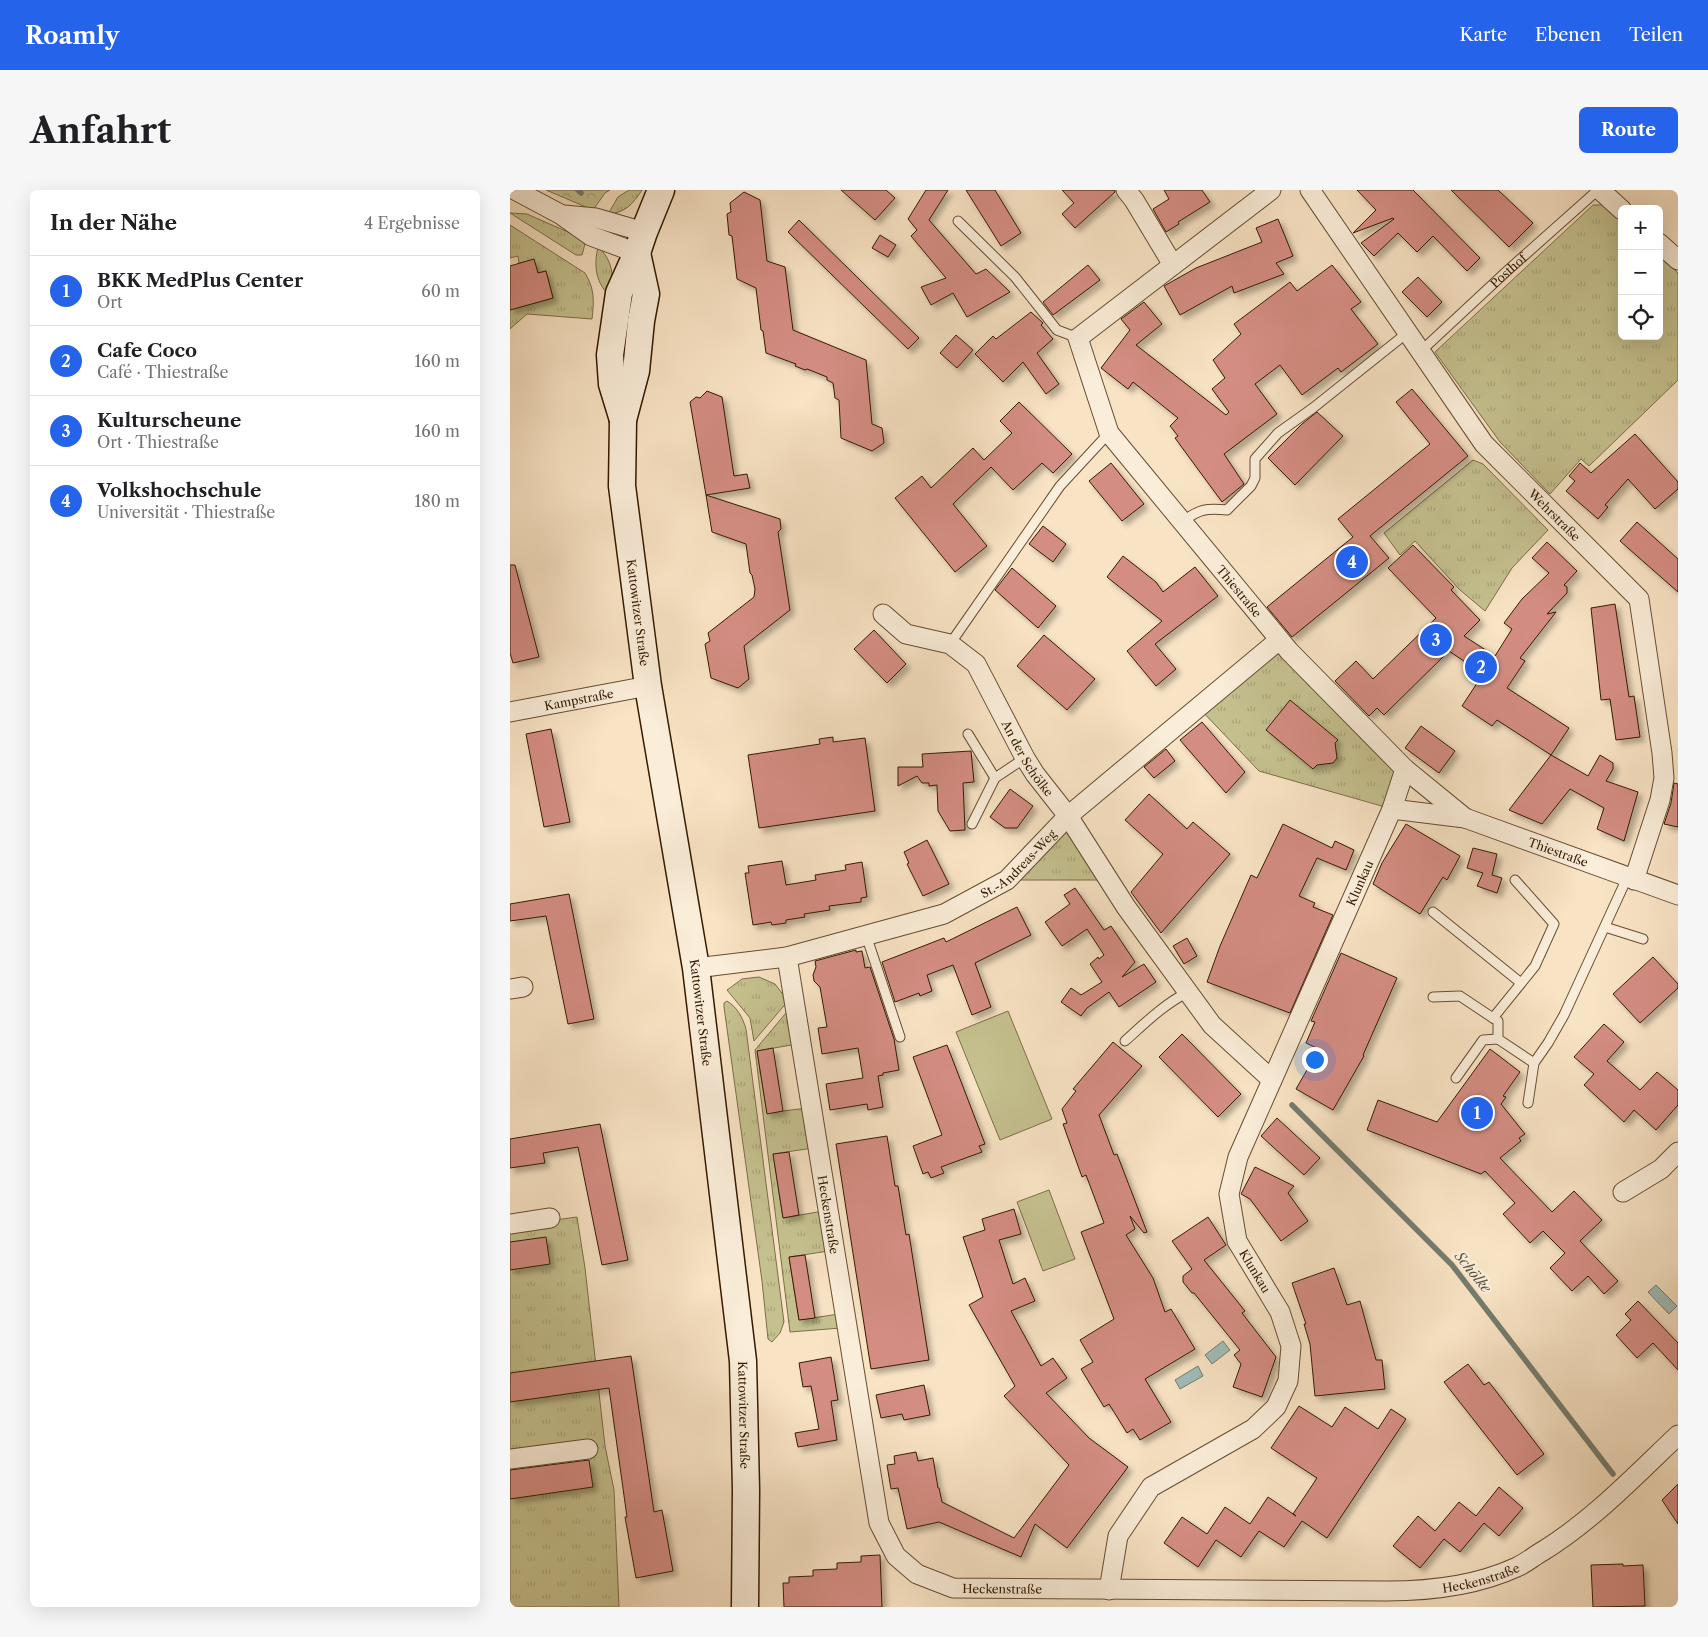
<!DOCTYPE html>
<html lang="de">
<meta charset="utf-8">
<style>
:root{--surface:#fff;--page:#f6f6f6;--text:#202124;--muted:#757577;--line:#e0e0e0;--accent:#2563eb}
body{margin:0;font-family:"Libre Caslon Text",serif;background:var(--page);color:var(--text)}
.controls{position:absolute;right:15px;top:15px;display:grid;overflow:hidden;border-radius:8px;box-shadow:0 5px 20px #0002}
.controls button{width:45px;height:45px;display:grid;place-items:center;padding:0;border:0;border-bottom:1px solid var(--line);background:var(--surface);color:var(--text);font:25px sans-serif}
.you{position:absolute;left:804px;top:869px;width:18px;height:18px;margin:-12px;border:4px solid #fff;border-radius:50%;background:#1a73e8;box-shadow:0 0 0 8px #1a73e833}
.badge{display:grid;place-items:center;width:32px;height:32px;border-radius:50%;background:var(--accent);color:#fff;font-size:16px;font-weight:700}
.pin{position:absolute;translate:-50% -50%;border:2px solid #fff;box-shadow:0 1px 5px #0006}
.list{margin:0;padding:0;list-style:none}
h2{display:flex;justify-content:space-between;align-items:center;height:65px;margin:0;padding:0 20px;font-size:21px}
h2 small{font-size:16px;font-weight:400;color:var(--muted)}
.list li{display:grid;grid-template-columns:32px 1fr auto;gap:15px;align-items:center;box-sizing:border-box;height:70px;padding:0 20px;border-top:1px solid var(--line)}
.list b{display:block;font-size:19px;white-space:nowrap}
.list p{margin:0;font-size:16px;white-space:nowrap;color:var(--muted)}
.list em{font-size:16px;font-style:normal;color:var(--muted)}
.icon{flex:none;width:28px;height:28px;fill:none;stroke:currentColor;stroke-width:2;stroke-linecap:round;stroke-linejoin:round}
.map{position:relative;flex:none;width:1168px;height:1417px;overflow:hidden;border-radius:8px}
header{display:flex;align-items:center;gap:30px;box-sizing:border-box;height:70px;padding:0 25px;background:var(--accent);color:#fff}
header strong{font-size:24px}
nav{display:flex;gap:28px;margin-inline-start:auto;font-size:18px}
.intro{display:flex;align-items:center;justify-content:space-between;box-sizing:border-box;height:120px;padding:0 30px}
h1{margin:0;font-size:35px}
.button{padding:12px 22px;border-radius:8px;background:var(--accent);color:#fff;font-size:18px;font-weight:700}
main{display:flex;gap:30px;padding:0 30px}
aside{flex:1;background:var(--surface);border-radius:8px;box-shadow:0 5px 20px #0002}
.map>svg:first-child{display:block}
.grass{fill:url(#grass-tufts);stroke:#7d6e48}
.forest{fill:url(#forest-crowns);stroke:#7d6e48}
.pitch{fill:#c5c18f;stroke:#7d6e48}
.water{fill:#9ebdb9;stroke:#747c6f}
.lines{fill:none;stroke-linecap:round;stroke-linejoin:round}
.stream{stroke:#747c6f;stroke-width:5.5}
.building{fill:#d48d83;stroke:#351b00;filter:url(#shadow)}
.lane-casing{stroke:#664d31;stroke-width:11}
.street-casing{stroke:#664d31;stroke-width:21}
.secondary-casing{stroke:#351b00;stroke-width:29}
.lane{stroke:#faedd9;stroke-width:9}
.street{stroke:#faedd9;stroke-width:19}
.secondary{stroke:#faedd9;stroke-width:26}
.labels{text-anchor:middle;dominant-baseline:central;stroke-width:5;stroke-linejoin:round;paint-order:stroke}
.street-label{font-size:12px;fill:#351b00;stroke:#faedd9}
.water-label{font-size:14px;font-style:italic;fill:#5a5441;stroke:#faedd9}
</style>
<header>
<strong>Roamly</strong>
<nav><a>Karte</a><a>Ebenen</a><a>Teilen</a></nav>
</header>
<div class="intro"><h1>Anfahrt</h1><a class="button">Route</a></div>
<main>
<aside>
<h2>In der Nähe<small>4 Ergebnisse</small></h2>
<ul class="list">
<li><span class="badge">1</span><div><b>BKK MedPlus Center</b><p>Ort</p></div><em>60 m</em></li>
<li><span class="badge">2</span><div><b>Cafe Coco</b><p>Café · Thiestraße</p></div><em>160 m</em></li>
<li><span class="badge">3</span><div><b>Kulturscheune</b><p>Ort · Thiestraße</p></div><em>160 m</em></li>
<li><span class="badge">4</span><div><b>Volkshochschule</b><p>Universität · Thiestraße</p></div><em>180 m</em></li>
</ul>
</aside>
<div class="map">
<svg width="1168" height="1417" viewBox="0 0 1168 1417">
<defs>
<pattern id="grass-tufts" width="24" height="20" patternUnits="userSpaceOnUse" patternTransform="scale(1.25)"><rect width="24" height="20" fill="#c5c18f"/><path d="M3 7l-1-3M5 7V3M7 7l1-3M15 17l-1-3M17 17v-4M19 17l1-3" fill="none" stroke="#aaa57a"/></pattern>
<pattern id="forest-crowns" width="20" height="18" patternUnits="userSpaceOnUse" patternTransform="scale(1.25)"><rect width="20" height="18" fill="#c5c18f"/><path d="M2 6a3 3 0 1 1 6 0M12 15a3 3 0 1 1 6 0" fill="none" stroke="#aaa57a"/></pattern>
<filter id="shadow"><feDropShadow dx="4.5" dy="4.5" stdDeviation="2.5" flood-color="#0004"/></filter>
</defs>
<rect width="100%" height="100%" fill="#f8e3c4"/>
<filter id="stains"><feTurbulence type="fractalNoise" baseFrequency=".004" numOctaves="4"/><feColorMatrix values="0 0 0 0 .2 0 0 0 0 .09 0 0 0 0 .02 0 0 0 .5 -.17"/></filter>
<radialGradient id="worn" r=".72"><stop offset=".6" stop-color="#630" stop-opacity="0"/><stop offset="1" stop-color="#630" stop-opacity=".3"/></radialGradient>
<g class="grass">
<path d="M119,0H132C123,14 115,23 98,24L108,7Z"/>
<path d="M1083,15H1094L1112,32V146H1149V66L1168,83V190L1079,276L1071,269L1040,304L990,252L925,162Z"/>
<path d="M0,23L17,24L76,50L72,65H66Z"/>
<path d="M0,35L75,83C85,99 84,112 82,129L17,124L0,139V120L43,108L36,81L28,83L24,70L9,73L8,66L0,68Z"/>
<path d="M88,57C102,69 106,88 98,104C85,91 84,74 88,57Z"/>
<path d="M963,270L973,274L1038,340L1002,378L975,421L950,400L905,351L890,365L874,343Z"/>
<path d="M769,450L895,579L882,619L749,581L689,518Z"/>
<path d="M558,626L599,690H497Z"/>
<path d="M249,787L265,794L278,811L244,851L240,828L217,800L232,789Z"/>
<path d="M217,811C227,817 233,828 236,839L274,1132L270,1143L262,1152L258,1149L252,1091L214,817V813Z"/>
<path d="M281,817L287,854L247,861L257,923L297,918L303,958L263,964L273,1028L313,1021L319,1061L279,1067L289,1130L329,1124L331,1138L280,1142L245,860Z"/>
<path d="M67,1027L75,1078L95,1256L104,1300L109,1417H0V1036Z"/>
</g>
<path class="forest" d="M36,0H100L95,3L83,20Z"/>
<g class="pitch">
<path d="M498,821L542,929L490,950L446,842Z"/>
<path d="M539,1000L565,1069L533,1081L507,1012Z"/>
</g>
<g class="water">
<path d="M1146,1095L1167,1116L1159,1124L1138,1102Z"/>
<path d="M713,1151L720,1160L702,1174L695,1165Z"/>
<path d="M688,1176L693,1186L670,1199L665,1190Z"/>
</g>
<g class="lines">
<g class="stream">
<path d="M68,0L71,3"/>
<path d="M782,915L942,1075L1103,1284"/>
</g>
</g>
<g class="building">
<path d="M331,0H376L385,8L365,30Z"/>
<path d="M416,0H438L419,30L466,84L476,79L500,102L457,127L443,103L421,115L411,97L436,88L401,46L407,40L398,29Z"/>
<path d="M456,0H485L511,43L491,56Z"/>
<path d="M552,0H605V2L565,38L552,24L564,13Z"/>
<path d="M654,0H692L700,12L668,32L669,34L656,42L643,19L659,9Z"/>
<path d="M847,0H903L970,68L957,81L923,46L907,62L888,43L864,66L851,53L884,29L883,28L843,43L866,20Z"/>
<path d="M941,0H988L1023,33L999,57Z"/>
<path d="M234,2L250,10L257,71L275,77L283,140L356,170L362,234L372,238L374,253L362,261L331,248L329,210L325,208L323,193L317,190V187L297,179L295,180L285,176L286,174L256,163L253,141L251,140L246,98L227,89L222,46L219,45L217,24L221,22L220,13Z"/>
<path d="M768,29L783,66L766,73L774,84L724,103L722,96L670,125L654,96L686,78L752,52L746,38Z"/>
<path d="M289,30L409,148L398,159L278,42Z"/>
<path d="M370,45L386,55L378,67L362,58Z"/>
<path d="M24,69L28,83L36,81L43,108L0,120V76Z"/>
<path d="M578,75L590,90L543,125L533,112Z"/>
<path d="M822,75L851,112L841,119L868,154L831,182L828,178L792,205L770,175L745,194L767,224L714,264L734,294L712,312L665,248L668,246L660,236L668,228L623,192L618,199L591,178L620,140L611,129L634,112L652,134L626,155L716,225L719,222L702,199L715,188L703,170L731,144L724,134L780,92L787,101Z"/>
<path d="M908,87L932,112L917,127L892,102Z"/>
<path d="M521,122L533,133L531,135L543,149L527,163L549,194L536,204L513,172L493,192L465,164L483,146L486,149Z"/>
<path d="M446,145L463,160L447,178L430,163Z"/>
<path d="M902,199L958,266L860,346L879,368L782,447L757,417L843,347L828,329L920,254L886,212Z"/>
<path d="M197,201L212,207L224,286L237,284L240,298L196,305L180,212L186,207L190,208Z"/>
<path d="M509,212L562,264L543,283L532,273L503,300L481,277L443,314L477,356L445,382L385,308L412,286L421,298L463,258L474,270L502,243L490,231Z"/>
<path d="M807,222L833,246L785,295L758,268L792,234Z"/>
<path d="M1125,244L1168,292V299L1145,319L1118,289L1095,315L1098,317L1088,329L1056,301L1065,291L1059,286L1070,273L1081,283Z"/>
<path d="M601,273L634,314L612,331L579,291Z"/>
<path d="M196,305L270,329L271,339L268,342L280,420L234,456L239,489L228,498L201,488L195,454L200,451L198,443L244,407L245,399L242,385L240,383L236,354L202,342Z"/>
<path d="M1127,332L1168,369V402L1110,351Z"/>
<path d="M533,336L556,354L543,372L519,354Z"/>
<path d="M1037,352L1067,381L1054,395L1057,397V403L1037,424L1046,422L1010,468L1015,471L997,498L1059,538L1041,565L987,530L982,536L952,516L973,484L939,461L874,525L867,518L859,526L825,491L846,471L863,489L926,428L878,378L903,355L944,397L941,400L970,430L954,446L985,466L1002,439L994,433L1012,409L1039,383L1022,368Z"/>
<path d="M613,366L646,392L653,402L685,377L708,406L645,454L666,479L646,496L617,461L652,431L597,387Z"/>
<path d="M0,375H5L29,467L3,473L0,463Z"/>
<path d="M502,378L546,416L528,438L485,400Z"/>
<path d="M1105,414L1119,507L1124,506L1130,547L1106,550L1100,509L1091,510L1081,418Z"/>
<path d="M364,440L396,474L377,493L344,459Z"/>
<path d="M534,445L585,489L557,520L507,476Z"/>
<path d="M780,510L828,550L825,553L827,568L823,573L807,575L803,579L756,540Z"/>
<path d="M692,532L735,582L716,603L670,550Z"/>
<path d="M911,536L945,561L929,583L895,558Z"/>
<path d="M41,539L60,632L34,637L16,544Z"/>
<path d="M323,547V552L355,548L365,621L249,638L238,565L310,554L309,549Z"/>
<path d="M656,559L665,571L644,588L634,577Z"/>
<path d="M461,561L464,592L453,593L455,640L440,641L428,621L427,595L419,596V593H412L407,586L388,596V577H413L412,564Z"/>
<path d="M1041,565L1078,586L1090,565L1103,573V579L1096,591L1128,602L1114,651L1087,639L1094,618L1060,599L1032,634L999,620Z"/>
<path d="M1164,593L1168,594V637L1154,634L1161,613Z"/>
<path d="M500,599L523,616L507,638H495L480,627Z"/>
<path d="M639,604L677,639L683,632L720,664L651,743L621,702L653,664L615,630Z"/>
<path d="M773,634L822,658L825,651L844,660L836,680L807,668L789,706L805,713L803,717L823,725L780,823L697,792L710,756L741,685L747,688Z"/>
<path d="M896,634L950,666L937,690L933,687L910,724L863,694L872,673Z"/>
<path d="M417,650L439,694L413,706L397,674L399,673L394,662Z"/>
<path d="M963,658L987,664L982,685L992,688L987,703L967,696L973,683L957,678Z"/>
<path d="M272,671L276,695L306,690L305,685L336,680L335,675L352,672L357,707L351,708V712L319,716L320,720L294,724L295,727L276,730V733L262,735L261,732L243,735L235,683H239L238,676Z"/>
<path d="M565,698L594,740L601,736L625,772L612,787L634,774L646,792L609,817L599,802L577,818L571,826L551,812L561,798L571,805L592,792L580,774L588,767L589,769L594,765L577,739L552,756L535,732L560,714L554,705Z"/>
<path d="M59,704L84,829L58,834L36,726L0,731V714Z"/>
<path d="M507,717L521,745L465,773L481,817L462,825L443,775L417,785L422,801L410,806L409,803L385,812L372,772L434,748L436,752Z"/>
<path d="M677,748L687,766L674,774L663,756Z"/>
<path d="M346,760V762L352,761L355,778L360,777L384,849L389,880L373,883V885L368,886L373,917L358,920L357,914L320,920L316,894L353,888L348,858L312,864L308,838L317,837L310,797L304,791L303,785L306,777L305,771Z"/>
<path d="M831,763L887,788L853,865L854,866L823,920L786,899L809,859L796,853L805,832L801,831Z"/>
<path d="M1143,767L1168,794V798L1130,833L1103,804Z"/>
<path d="M1094,834L1114,852L1097,871L1130,900L1147,882L1168,900V915L1146,940L1124,920L1114,932L1074,895L1084,884L1064,867Z"/>
<path d="M672,844L731,904L708,927L649,867Z"/>
<path d="M603,852L632,876L589,925L604,965L607,964L637,1042L634,1043L620,1026L625,1039L616,1045L643,1088L655,1122L661,1119L685,1159L635,1189L661,1232L630,1250L623,1239L617,1243L599,1214L594,1217L571,1179L583,1172L570,1150L604,1129L571,1042L594,1033L576,985L572,987L553,934L557,933L552,919L566,901L563,899Z"/>
<path d="M437,855L475,954L469,956L472,962L431,977L434,983L421,988L418,982L413,984L403,956L432,945L403,867Z"/>
<path d="M263,858L273,921L257,924L247,861Z"/>
<path d="M980,859L1010,882L993,906L996,907L991,914L1015,944L1009,948L1011,951L990,968L1042,1022L1064,1001L1092,1030L1070,1051L1108,1091L1094,1104L1078,1086L1062,1101L1040,1078L1055,1063L1033,1041L1020,1053L993,1024L1005,1013L975,981L971,984L857,940L868,910L927,932Z"/>
<path d="M767,928L810,968L794,985L751,946Z"/>
<path d="M90,934L118,1070L92,1075L68,957L33,963L35,973L0,978V949Z"/>
<path d="M377,946L385,996H388L396,1045L399,1044L419,1170L361,1179L326,954Z"/>
<path d="M279,962L289,1025L273,1028L263,964Z"/>
<path d="M745,977L784,996L778,1003L798,1031L771,1051L740,1009L731,1004Z"/>
<path d="M504,1019L511,1044L489,1050L503,1094L515,1088L525,1111L501,1121L531,1176L543,1168L557,1188L536,1203L579,1248L618,1277L557,1358L525,1334L511,1367L429,1332L397,1339L388,1298L381,1299L377,1275L385,1274L384,1266L406,1262L408,1271L423,1268L428,1298H429L432,1312L504,1348L559,1275L494,1206L505,1196L459,1115L473,1107L453,1047L475,1040L472,1029Z"/>
<path d="M698,1027L716,1055L694,1070L735,1121L732,1123L766,1167L752,1207L723,1197L731,1174L724,1165L730,1160L684,1103H682L673,1092V1086L682,1079L662,1051Z"/>
<path d="M36,1047L40,1074L0,1080V1052Z"/>
<path d="M295,1065L305,1128L289,1130L279,1067Z"/>
<path d="M824,1078L837,1115L850,1111L866,1170H872L875,1199L805,1206L800,1154L794,1134H796L782,1093Z"/>
<path d="M1128,1111L1168,1153V1180L1143,1153L1127,1168L1106,1145L1121,1130L1115,1124Z"/>
<path d="M121,1166L144,1322L152,1320L163,1381L126,1388L115,1327H117L99,1198L0,1212V1183Z"/>
<path d="M321,1167L328,1210L321,1211L327,1250L288,1257L285,1243L309,1239L301,1196L293,1197L289,1173Z"/>
<path d="M958,1174L974,1195L979,1192L1034,1264L1007,1285L934,1192Z"/>
<path d="M414,1195L420,1225L394,1230L392,1224L371,1228L366,1205Z"/>
<path d="M789,1216L822,1237L835,1217L868,1239L881,1219L896,1229L817,1348L792,1331L774,1357L749,1341L731,1367L706,1350L688,1377L654,1353L672,1327L697,1344L715,1317L740,1334L758,1307L786,1326L783,1324L807,1288L761,1258Z"/>
<path d="M79,1270L83,1297L0,1309V1280Z"/>
<path d="M1168,1294V1334L1152,1310Z"/>
<path d="M989,1297L1013,1318L989,1346L974,1333L950,1362L934,1349L910,1378L883,1356L908,1326L925,1341L949,1312L966,1326Z"/>
<path d="M370,1365L372,1417H274L273,1393H279V1387L303,1386V1380L327,1379V1373L351,1372V1366Z"/>
<path d="M1113,1374V1376L1133,1375L1135,1416L1083,1417L1081,1375Z"/>
</g>
<g class="lines">
<defs>
<g id="lane">
<path d="M448,31L505,87L547,140L568,148"/>
<path id="s1" d="M910,162L998,80L1088,0"/>
<path d="M672,332C689,319 696,318 717,320L741,296L745,288V269L768,243L803,218L897,143"/>
<path d="M440,454L550,296L599,243"/>
<path d="M458,544L485,588"/>
<path d="M462,634L485,588L515,568"/>
<path d="M923,722L1011,793"/>
<path d="M1095,737L1133,749"/>
<path d="M356,745L390,847"/>
<path d="M923,807L950,806L983,828L988,831V849L1024,873"/>
<path d="M983,828L1025,776L1044,734L1005,690"/>
<path d="M615,851C635,833 653,815 678,802"/>
<path d="M946,888L973,850L988,849"/>
<path d="M1018,913L1024,873L1038,853L1054,825L1117,688"/>
</g>
<g id="street">
<path d="M5,0L50,24L81,46L127,63"/>
<path d="M616,0L624,10L663,75"/>
<path id="s2" d="M761,0L568,148L599,243L779,461L895,579L955,628L1168,705"/>
<path id="s3" d="M800,0L974,254L1129,409L1152,563L1154,588L1150,610L1124,690"/>
<path d="M1090,0L1112,20"/>
<path d="M54,25L86,28L134,42"/>
<path d="M1149,53L1168,70"/>
<path id="s4" d="M373,424L396,444L440,454L466,474L515,568L525,584L558,626L616,717L702,835L762,890"/>
<path id="s5" d="M0,522L138,496"/>
<path d="M882,619L955,628"/>
<path id="s6" d="M277,767L369,1333L386,1366L407,1384L443,1398L877,1401C922,1401 966,1396 1007,1377C1016,1373 1024,1366 1033,1361C1083,1330 1125,1286 1168,1245"/>
<path id="s7" d="M186,778L277,767L434,724L497,690L558,626L769,450"/>
<path d="M0,799L13,797"/>
<path d="M1113,1002L1151,979L1168,962"/>
<path d="M0,1034L40,1028"/>
<path d="M0,1269L78,1259"/>
<path id="s8" d="M599,1400L608,1346L641,1297L743,1239L766,1217L778,1191L781,1156L770,1122L727,1051L719,1004L728,967L882,619L895,579"/>
</g>
<g id="secondary">
<path id="s9" d="M127,63L136,104L131,131L126,181L113,230L112,296L138,496L186,778L233,1171L236,1300L235,1417"/>
<path d="M113,230L102,194L100,165L109,103L127,63L134,42L151,0"/>
</g>
</defs>
<use href="#lane" class="lane-casing"/>
<use href="#street" class="street-casing"/>
<use href="#secondary" class="secondary-casing"/>
<use href="#lane" class="lane"/>
<use href="#street" class="street"/>
<use href="#secondary" class="secondary"/>
</g>
<g class="labels">
<g class="street-label">
<text stroke="none"><textPath href="#s1" startOffset="120">Posthof</textPath></text>
<text stroke="none"><textPath href="#s3" startOffset="408">Wehrstraße</textPath></text>
<text stroke="none"><textPath href="#s2" startOffset="548">Thiestraße</textPath></text>
<text stroke="none"><textPath href="#s9" startOffset="364">Kattowitzer Straße</textPath></text>
<text stroke="none"><textPath href="#s5" startOffset="70">Kampstraße</textPath></text>
<text stroke="none"><textPath href="#s4" startOffset="216">An der Schölke</textPath></text>
<text stroke="none"><textPath href="#s2" startOffset="968">Thiestraße</textPath></text>
<text stroke="none"><textPath href="#s7" startOffset="345">St.-Andreas-Weg</textPath></text>
<text stroke="none"><textPath href="#s8" startOffset="831">Klunkau</textPath></text>
<text stroke="none"><textPath href="#s9" startOffset="769">Kattowitzer Straße</textPath></text>
<text stroke="none"><textPath href="#s6" startOffset="261">Heckenstraße</textPath></text>
<text transform="translate(745 1081) rotate(59)">Klunkau</text>
<text stroke="none"><textPath href="#s9" startOffset="1174">Kattowitzer Straße</textPath></text>
<text stroke="none"><textPath href="#s6" startOffset="1206">Heckenstraße</textPath></text>
<text stroke="none"><textPath href="#s6" startOffset="726">Heckenstraße</textPath></text>
</g>
<g class="water-label">
<text transform="translate(963 1082) rotate(51)">Schölke</text>
</g>
</g>
<rect width="100%" height="100%" filter="url(#stains)"/>
<rect width="100%" height="100%" fill="url(#worn)"/>
</svg>
<div class="controls">
<button>+</button>
<button>−</button>
<button><svg class="icon" aria-label="locate" viewBox="0 0 24 24"><circle cx="12" cy="12" r="6"/><path d="M12 2v4M12 18v4M2 12h4M18 12h4"/></svg></button>
</div>
<div class="you"></div>
<div class="pin badge" style="left:967px;top:923px">1</div>
<div class="pin badge" style="left:971px;top:477px">2</div>
<div class="pin badge" style="left:926px;top:450px">3</div>
<div class="pin badge" style="left:842px;top:372px">4</div>
</div>
</main>
